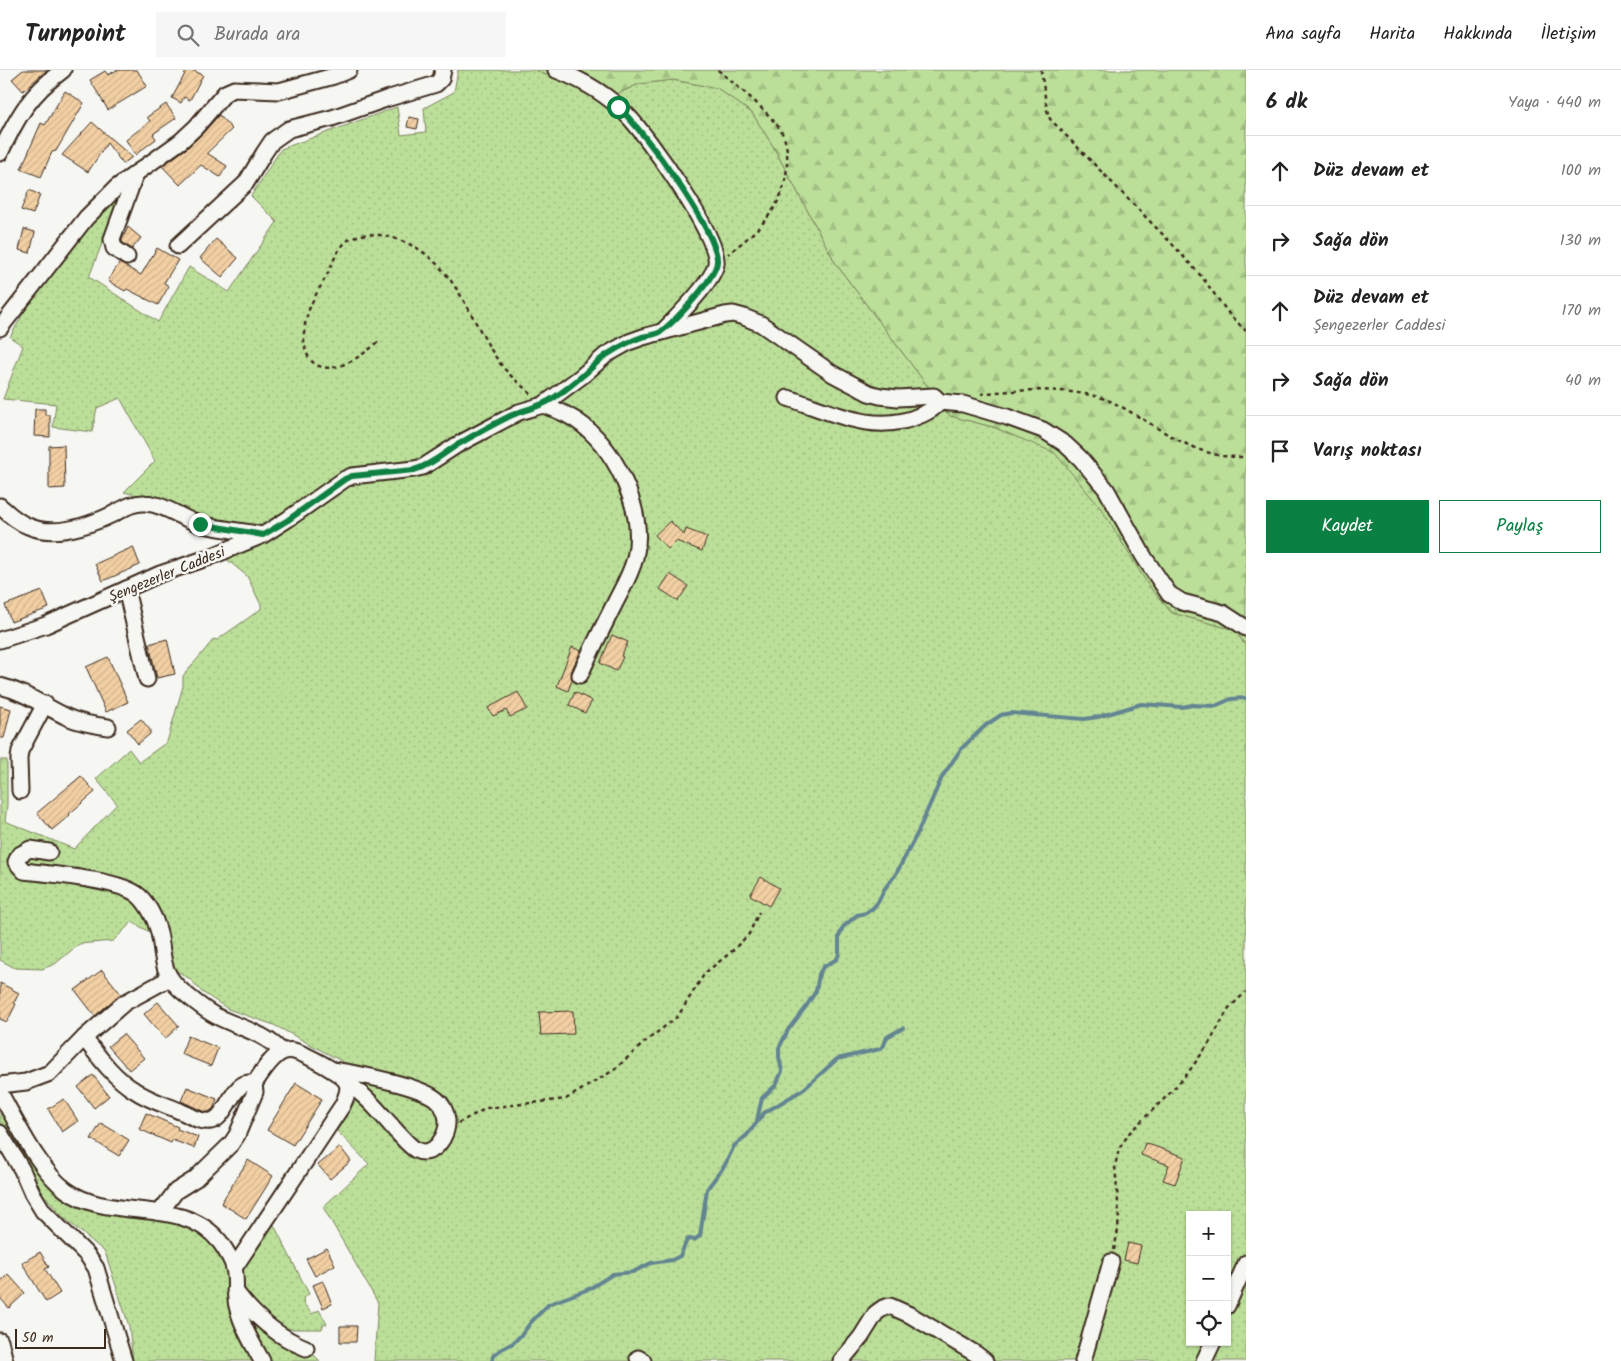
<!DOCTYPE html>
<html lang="tr">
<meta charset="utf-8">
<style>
:root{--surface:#fff;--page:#f6f6f6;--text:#222;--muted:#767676;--line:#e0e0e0;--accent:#0b8043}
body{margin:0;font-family:Kalam,sans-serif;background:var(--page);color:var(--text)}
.controls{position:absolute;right:15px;bottom:15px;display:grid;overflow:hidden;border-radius:0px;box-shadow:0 1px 4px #0004}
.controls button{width:45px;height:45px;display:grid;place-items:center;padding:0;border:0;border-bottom:1px solid var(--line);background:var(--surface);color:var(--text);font:25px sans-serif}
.scale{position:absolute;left:15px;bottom:12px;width:91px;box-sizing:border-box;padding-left:5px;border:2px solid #3b2a1e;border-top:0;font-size:14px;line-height:18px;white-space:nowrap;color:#3b2a1e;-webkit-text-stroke:4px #f6f6f2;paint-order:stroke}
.stop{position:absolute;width:15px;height:15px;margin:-11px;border:4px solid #0b8043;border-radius:50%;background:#fff}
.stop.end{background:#0b8043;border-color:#fff;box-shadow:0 1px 5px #0008}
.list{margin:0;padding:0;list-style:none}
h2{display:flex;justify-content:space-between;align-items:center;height:65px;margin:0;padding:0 20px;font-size:21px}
h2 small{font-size:16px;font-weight:400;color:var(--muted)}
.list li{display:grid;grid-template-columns:32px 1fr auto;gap:15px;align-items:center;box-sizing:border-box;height:70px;padding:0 20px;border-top:1px solid var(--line)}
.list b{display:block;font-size:19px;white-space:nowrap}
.list p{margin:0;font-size:16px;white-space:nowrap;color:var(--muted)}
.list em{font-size:16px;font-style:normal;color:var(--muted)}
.actions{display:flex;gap:10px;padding:15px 20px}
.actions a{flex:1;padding:11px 0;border:1px solid var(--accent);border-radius:0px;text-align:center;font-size:18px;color:var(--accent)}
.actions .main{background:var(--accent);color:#fff}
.icon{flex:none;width:28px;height:28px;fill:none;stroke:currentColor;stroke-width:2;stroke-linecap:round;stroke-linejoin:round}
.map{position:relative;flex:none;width:1246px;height:1291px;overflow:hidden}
header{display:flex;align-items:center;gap:30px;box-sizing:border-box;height:70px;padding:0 25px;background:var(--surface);border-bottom:1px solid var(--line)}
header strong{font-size:24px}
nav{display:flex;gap:28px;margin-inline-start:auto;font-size:18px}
.search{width:350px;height:45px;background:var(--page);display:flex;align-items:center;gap:12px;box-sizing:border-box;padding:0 18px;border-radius:0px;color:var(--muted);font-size:19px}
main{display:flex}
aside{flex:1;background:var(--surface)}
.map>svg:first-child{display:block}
.grass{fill:url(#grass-dots);stroke:#7b845c;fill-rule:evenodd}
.forest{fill:url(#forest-firs);stroke:#7b845c}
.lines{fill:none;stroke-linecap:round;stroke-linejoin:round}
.stream{stroke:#648592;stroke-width:4}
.building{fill:url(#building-hatch);stroke:#3b2a1e}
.minor-casing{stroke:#3b2a1e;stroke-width:19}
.path{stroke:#3b2a1e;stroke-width:2.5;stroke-dasharray:4 4;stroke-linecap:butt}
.minor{stroke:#f6f6f2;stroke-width:15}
.route{stroke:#0b8043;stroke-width:6}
.labels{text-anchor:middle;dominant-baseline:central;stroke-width:5;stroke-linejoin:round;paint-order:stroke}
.street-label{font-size:15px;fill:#3b2a1e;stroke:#f6f6f2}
</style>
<header>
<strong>Turnpoint</strong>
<div class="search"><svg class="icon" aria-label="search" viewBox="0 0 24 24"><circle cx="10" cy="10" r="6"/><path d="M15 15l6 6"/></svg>Burada ara</div>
<nav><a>Ana sayfa</a><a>Harita</a><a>Hakkında</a><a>İletişim</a></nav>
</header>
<main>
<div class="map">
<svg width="1246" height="1291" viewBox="0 0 1246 1291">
<defs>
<pattern id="grass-dots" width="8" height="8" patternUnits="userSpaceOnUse" patternTransform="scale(1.25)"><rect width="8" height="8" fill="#bbdf99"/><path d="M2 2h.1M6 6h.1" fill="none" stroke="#a2c083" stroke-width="1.8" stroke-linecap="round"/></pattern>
<pattern id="forest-firs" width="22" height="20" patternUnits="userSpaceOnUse" patternTransform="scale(1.25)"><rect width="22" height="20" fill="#bbdf99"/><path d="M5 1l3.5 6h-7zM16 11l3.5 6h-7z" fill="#a2c083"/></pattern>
<pattern id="building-hatch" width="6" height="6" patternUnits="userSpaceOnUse" patternTransform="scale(1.25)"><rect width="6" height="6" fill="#f3d0a4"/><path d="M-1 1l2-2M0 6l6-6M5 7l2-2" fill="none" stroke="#d1b38d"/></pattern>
</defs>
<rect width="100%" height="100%" fill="#f6f6f2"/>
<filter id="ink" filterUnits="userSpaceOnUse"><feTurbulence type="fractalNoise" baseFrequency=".02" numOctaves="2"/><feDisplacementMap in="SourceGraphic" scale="10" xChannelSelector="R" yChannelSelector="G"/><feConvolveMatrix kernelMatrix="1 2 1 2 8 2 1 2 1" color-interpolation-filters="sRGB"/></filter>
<g filter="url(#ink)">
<g class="grass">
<path d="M458,0H536L541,3L575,16L599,32L639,14L672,10L717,18L752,43L773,76L836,194L950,346L993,357L1055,382L1102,440L1149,516L1172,543L1235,560L1246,576V1291H374L378,1233L323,1137L369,1094L337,1061L356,1030L360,1012L347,994L274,955L228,939L202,922L190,909L174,899L169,893L160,864L148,861L132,852L113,871L79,874L55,894L42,899L15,898L0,890V690H7V735L5,751L74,779L117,734L96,709L129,679L139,692L167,672L183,616V606L214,569L217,570L261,539V535L247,506L225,488L272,468L257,456L199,449L166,433L124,422L155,391L120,328L97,338L92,362L53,357L56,334L3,329L23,276L10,267L35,223L103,137L120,123L121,125L89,207L158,252L189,197L229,222L277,152L251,126L281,79L397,37L401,65L426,62L424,38L454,22ZM1190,1145H1227V1272H1190Z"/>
<path d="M0,1035L82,1136L101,1144L158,1148L189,1156L216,1176L223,1191L229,1211L231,1236L235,1255L255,1291H133L129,1256L105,1182L63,1147L43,1124L7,1061L0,1053Z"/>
<path d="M273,1153L309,1224L303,1228L304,1234L312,1244L319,1240L327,1254L323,1255L322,1259H288L320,1291H268L247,1248L241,1210L243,1197Z"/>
</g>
<path class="forest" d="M536,0H1246V576L1235,560L1172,543L1149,516L1102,440L1055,383L993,357L950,346L836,194L773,76L752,43L717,18L673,10L639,14L599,32L575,16L541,3Z"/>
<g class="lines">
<g class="stream">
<path d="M757,1050L762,1028L776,1015L782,1001L779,987V978L788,960L807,935L816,921L819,904L823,897L837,889L839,884V866L843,857L857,845L866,843L873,838L878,832L885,818L896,804L917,764L942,707L961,679L986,655L1001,645L1011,643L1084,649L1098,647L1141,634L1182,637L1192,635L1215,636L1231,629L1246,628"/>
<path d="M492,1291L493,1286L500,1280L513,1273L523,1263L531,1252L549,1234L589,1219L613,1204L633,1202L651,1193L672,1190L680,1186L687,1170L690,1169L694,1170L700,1166L707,1119L725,1095L734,1076L747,1065L764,1043L804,1019L837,989L880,979L884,975L887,967L903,958"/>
</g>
</g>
<g class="building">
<path d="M23,0H47L23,21L12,9Z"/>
<path d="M117,0H137L147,16L108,40L90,10L105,1L108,5Z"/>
<path d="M187,0H192L203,5L190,30L184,27L181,33L172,28Z"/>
<path d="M65,21L84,33L56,81L52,82L41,107L21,99L41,53L45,55Z"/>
<path d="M166,34L176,48L153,64L156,69L135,85L126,70L150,51L147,47Z"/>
<path d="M219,45L232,59L207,83L227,96L220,107L201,95L180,115L162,96L187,78L203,63Z"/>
<path d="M409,47L419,49L417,59L407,57Z"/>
<path d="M92,52L110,68L132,87L123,94L107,73L88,102L62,85Z"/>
<path d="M29,120L40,125L33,144L21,140Z"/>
<path d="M128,157L141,168L132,179L122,172V170Z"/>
<path d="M24,159L35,162L30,183L19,180Z"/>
<path d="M216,169L238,188L222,207L200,188Z"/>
<path d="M157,178L178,190L164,213L169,216L158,235L127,219L125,221L108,211L119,193L141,205Z"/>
<path d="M35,339H45V345H50V367L34,366Z"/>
<path d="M64,375L65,418L49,419V376Z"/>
<path d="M670,451L684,465L686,459L707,467L702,481L676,471L668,479L655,465Z"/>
<path d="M133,477L140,495L103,511L95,494Z"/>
<path d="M670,504L688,516L678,531L660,519Z"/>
<path d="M42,521L49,538L11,552L5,535Z"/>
<path d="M612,565L628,572L621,586L623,587L616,601L600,593Z"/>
<path d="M167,569L175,604L157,608L149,574Z"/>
<path d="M572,577L581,581L571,601L572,610L568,621L557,616Z"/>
<path d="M108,587L128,632L106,642L86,597Z"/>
<path d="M518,622L527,639L510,647L506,640L493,646L488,638Z"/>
<path d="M575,622L592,631L585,643L569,635Z"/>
<path d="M0,636L11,639L4,668H0Z"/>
<path d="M141,649L150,660V664L138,674L127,660Z"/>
<path d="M81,706L95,722L69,744L70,745L52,760L37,743Z"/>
<path d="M761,807L779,818L769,836L750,825Z"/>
<path d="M102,900L121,924L95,946L75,920Z"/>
<path d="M0,913L19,923L14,933L16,934L7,952L0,949Z"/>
<path d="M158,932L179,956L165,969L144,944Z"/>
<path d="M573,941L574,964L541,965L539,942Z"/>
<path d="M123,964L144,988L129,1000L108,976Z"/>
<path d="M188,966L218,978L211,996L181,984Z"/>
<path d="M93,1005L109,1026L94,1038L78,1017Z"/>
<path d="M296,1013L322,1029L293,1075L267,1060Z"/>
<path d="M187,1017L217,1029L213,1039L208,1042H205L181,1031Z"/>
<path d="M64,1029L78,1051L62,1062L48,1039Z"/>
<path d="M146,1043L178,1057L177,1059L198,1067L194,1078L172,1070L171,1073L139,1059Z"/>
<path d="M101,1053L129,1070L119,1086L91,1069Z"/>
<path d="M1145,1073L1185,1087L1175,1114L1163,1110L1169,1095L1141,1085Z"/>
<path d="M340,1077L351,1091L330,1109L318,1095Z"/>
<path d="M248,1090L273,1106L246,1149L221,1133Z"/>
<path d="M1128,1173L1141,1176L1137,1193L1124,1190Z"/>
<path d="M327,1178L335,1195L315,1206L306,1189Z"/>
<path d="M40,1182L49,1197L45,1199L60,1223L46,1232L22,1193Z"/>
<path d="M8,1204L25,1223L9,1238L0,1228V1212Z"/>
<path d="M323,1211L332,1234L323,1238L313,1215Z"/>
<path d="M340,1256H357L356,1272H340Z"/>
</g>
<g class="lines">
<defs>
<g id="minor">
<path d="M556,0C582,10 608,25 627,45C647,65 721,169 716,194C713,212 676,248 662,262"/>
<path d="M0,83C18,46 29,25 63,0"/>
<path d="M178,176L246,113L264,83L272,71L289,59L332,48L386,29L436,14L441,9L443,0"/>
<path d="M127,187L114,178L112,169L136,103"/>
<path d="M0,258L86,148L117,117L181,71L196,57L225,23L234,19L279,21L334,6L349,0"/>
<path d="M940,332L963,334L1007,347L1043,360L1065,374L1080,388L1106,419L1144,487L1169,524L1182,532L1223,543L1246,558"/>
<path d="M543,335C558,340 572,346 584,356C618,384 646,444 635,488C631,504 622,519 615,533C603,557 591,580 580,605"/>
<path d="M0,436C9,444 17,452 28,456C55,468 88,456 113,444C123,439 133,432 145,433C164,434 181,448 199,454C219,459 242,461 263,465"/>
<path d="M126,519L147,609"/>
<path d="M0,570L46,555L160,504L210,487L263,465L288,449L345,409L352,406L414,399L423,397L457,375L519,342L543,335L582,306L606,285L629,272L643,267L725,245L733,244L744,247L761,254L833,304L869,323L880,326L898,328L934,326L940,332C935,338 928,342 921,345C876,366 831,342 788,328"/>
<path d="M0,616C25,622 44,636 67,647C80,653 93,655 108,657"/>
<path d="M20,721L19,689L20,681L45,634"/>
<path d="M49,782L30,779L19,785L16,792L24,801C50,804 122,810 139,826C147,833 155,848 158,859C165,884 158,900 182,921C193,930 203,939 216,946C239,958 264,962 282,982"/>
<path d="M84,968C98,986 114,1008 134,1020C148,1030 166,1035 182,1042C191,1046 201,1053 211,1051C228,1048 233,1006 254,1014"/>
<path d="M332,1000C353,1003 425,1016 438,1031C443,1035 447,1045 447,1051C448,1066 433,1089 416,1080C409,1076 402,1067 396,1061C381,1044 367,1026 347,1013"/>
<path d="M0,1015L26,1012L50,1003L84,968L124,933L170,908"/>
<path d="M0,1023C17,1053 39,1100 66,1120C111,1153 183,1125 220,1172C225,1179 232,1190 234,1198C237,1211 234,1224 237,1236C242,1256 252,1273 262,1291"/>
<path d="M0,1063L22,1100L32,1123L43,1141L87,1185L96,1198L124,1291"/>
<path d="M160,1142L176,1121L195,1109L231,1074L237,1065L255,1022L254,1014C261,1004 270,988 282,982C285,981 290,980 294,981C305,984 342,1003 347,1013C350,1021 345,1029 342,1036L234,1198"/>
<path d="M235,1221C253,1245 278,1267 306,1278"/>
<path d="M1227,1236L1246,1193"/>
<path d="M0,1271L5,1291"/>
<path d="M638,1288L643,1291"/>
<path d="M841,1291L861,1267L876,1243L883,1238L890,1236L910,1245L976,1284L985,1291"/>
<path d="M1083,1291L1111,1192"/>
<path d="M1204,1291L1213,1272"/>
</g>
</defs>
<use href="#minor" class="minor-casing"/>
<g class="path">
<path d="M718,0C738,17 760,34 777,55C785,65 788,78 787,91C787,135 761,158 728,184"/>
<path d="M1041,0L1047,40L1050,49L1173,175L1202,207L1229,244L1246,261"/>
<path d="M378,272C370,279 362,285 353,290C319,309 299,291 305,255C308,235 319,220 328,203C334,190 339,173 354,167C372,160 398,168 415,177C456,200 472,252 497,289C506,303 519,313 531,324"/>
<path d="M981,324C1015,319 1078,317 1110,331C1146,348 1183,380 1223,386C1231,387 1238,387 1246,387"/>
<path d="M458,1053L487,1038L566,1029L614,1000L645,972L678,946L705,903L731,882L749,864L759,842"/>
<path d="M1114,1180L1118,1160L1119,1144L1115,1096L1119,1079L1130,1062L1168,1025L1187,1004L1208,975L1229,938L1246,922"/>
</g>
<use href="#minor" class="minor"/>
</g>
</g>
<g class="lines" filter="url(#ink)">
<path class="route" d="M200,454L263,465L288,450L345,409L352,406L414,400C431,395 443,384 457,375C474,365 492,355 510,346C527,338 540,338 555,327C564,321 574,313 582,306C591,299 598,290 608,284C619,277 630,271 642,267C649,265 658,265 663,260C677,249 715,209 717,192C720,164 641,57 618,37"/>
</g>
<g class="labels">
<g class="street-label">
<text transform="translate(167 505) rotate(-22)">Şengezerler Caddesi</text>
</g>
</g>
</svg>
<div class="controls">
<button>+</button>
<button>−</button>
<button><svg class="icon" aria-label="locate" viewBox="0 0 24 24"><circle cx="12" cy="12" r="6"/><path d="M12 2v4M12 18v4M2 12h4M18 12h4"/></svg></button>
</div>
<div class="scale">50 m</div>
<div class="stop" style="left:618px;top:37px"></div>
<div class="stop end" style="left:200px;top:454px"></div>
</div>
<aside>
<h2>6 dk<small>Yaya · 440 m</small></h2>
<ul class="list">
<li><svg class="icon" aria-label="ahead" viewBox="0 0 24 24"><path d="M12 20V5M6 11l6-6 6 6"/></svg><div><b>Düz devam et</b></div><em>100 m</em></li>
<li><svg class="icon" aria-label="right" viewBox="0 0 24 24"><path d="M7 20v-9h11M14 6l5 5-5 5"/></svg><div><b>Sağa dön</b></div><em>130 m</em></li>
<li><svg class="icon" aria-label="ahead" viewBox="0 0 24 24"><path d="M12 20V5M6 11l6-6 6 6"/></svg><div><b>Düz devam et</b><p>Şengezerler Caddesi</p></div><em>170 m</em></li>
<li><svg class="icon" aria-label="right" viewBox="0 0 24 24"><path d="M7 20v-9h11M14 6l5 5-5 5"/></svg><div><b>Sağa dön</b></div><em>40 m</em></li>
<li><svg class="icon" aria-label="arrive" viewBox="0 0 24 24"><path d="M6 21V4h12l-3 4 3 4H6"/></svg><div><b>Varış noktası</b></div></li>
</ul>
<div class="actions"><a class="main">Kaydet</a><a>Paylaş</a></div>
</aside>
</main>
